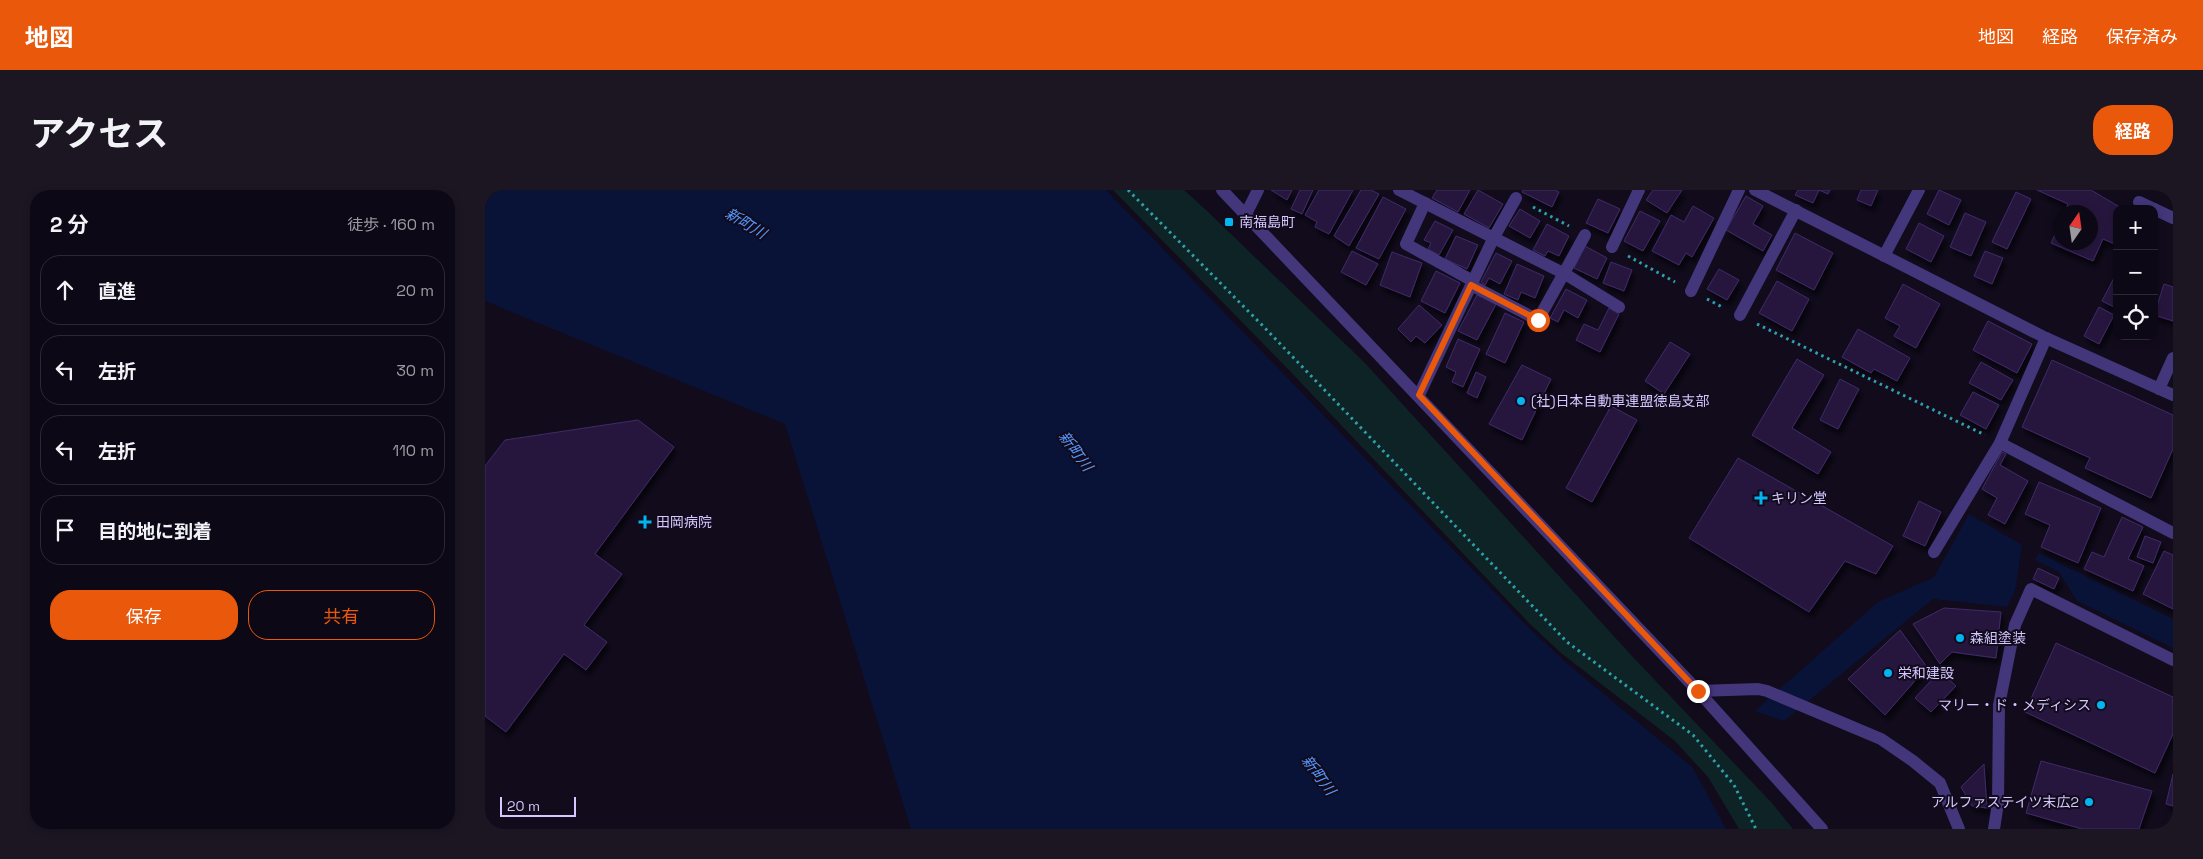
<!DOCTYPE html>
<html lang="ja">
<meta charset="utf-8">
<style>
:root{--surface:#0d0815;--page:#1b1622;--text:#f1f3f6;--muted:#9a9aa0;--line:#2d2934;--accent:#ea580c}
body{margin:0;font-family:"Space Grotesk","Noto Sans JP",sans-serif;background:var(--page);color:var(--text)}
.controls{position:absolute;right:15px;top:15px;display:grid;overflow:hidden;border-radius:10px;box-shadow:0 2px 8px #0003}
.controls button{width:45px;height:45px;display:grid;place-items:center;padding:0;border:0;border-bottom:1px solid var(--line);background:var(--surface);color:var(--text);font:25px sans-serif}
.compass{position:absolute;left:1568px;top:15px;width:45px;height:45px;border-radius:50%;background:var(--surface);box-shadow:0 2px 8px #0003;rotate:13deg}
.scale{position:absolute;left:15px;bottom:12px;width:76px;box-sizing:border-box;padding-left:5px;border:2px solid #d5c7ff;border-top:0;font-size:14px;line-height:18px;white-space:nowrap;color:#d5c7ff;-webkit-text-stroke:4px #110b1c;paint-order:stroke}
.stop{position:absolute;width:15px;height:15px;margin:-11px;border:4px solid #ea580c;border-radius:50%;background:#fff}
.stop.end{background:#ea580c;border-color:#fff;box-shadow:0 1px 5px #0008}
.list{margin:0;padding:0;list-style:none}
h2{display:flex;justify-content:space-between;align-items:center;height:65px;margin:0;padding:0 20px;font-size:21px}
h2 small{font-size:16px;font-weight:400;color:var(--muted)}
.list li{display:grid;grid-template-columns:32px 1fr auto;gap:15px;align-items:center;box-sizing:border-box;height:70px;margin:0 10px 10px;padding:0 10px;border:1px solid var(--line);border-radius:20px}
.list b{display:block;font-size:19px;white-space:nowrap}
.list em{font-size:16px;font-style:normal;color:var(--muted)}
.actions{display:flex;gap:10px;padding:15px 20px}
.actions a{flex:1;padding:11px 0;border:1px solid var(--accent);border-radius:20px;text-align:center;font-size:18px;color:var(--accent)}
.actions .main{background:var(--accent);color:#fff}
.icon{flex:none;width:28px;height:28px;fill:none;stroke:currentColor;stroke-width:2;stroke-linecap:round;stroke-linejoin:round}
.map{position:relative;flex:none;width:1688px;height:639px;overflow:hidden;border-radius:20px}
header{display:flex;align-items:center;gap:30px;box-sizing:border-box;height:70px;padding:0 25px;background:var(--accent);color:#fff}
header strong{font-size:24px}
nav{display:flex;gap:28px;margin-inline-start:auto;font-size:18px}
.intro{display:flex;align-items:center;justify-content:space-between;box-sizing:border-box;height:120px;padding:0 30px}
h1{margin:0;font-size:35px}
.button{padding:12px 22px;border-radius:20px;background:var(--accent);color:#fff;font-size:18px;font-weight:700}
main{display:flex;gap:30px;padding:0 30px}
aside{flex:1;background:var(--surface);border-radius:20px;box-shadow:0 2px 8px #0003}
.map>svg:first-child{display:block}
.green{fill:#0e2326}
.water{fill:#091338}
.building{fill:#25183d;stroke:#3f2a69;filter:url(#shadow)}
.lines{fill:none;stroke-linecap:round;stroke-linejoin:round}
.path{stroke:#2da1ac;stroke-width:3;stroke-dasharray:2.5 4;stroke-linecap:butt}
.service{stroke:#43367b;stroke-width:12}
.minor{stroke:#43367b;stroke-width:12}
.tertiary{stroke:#43367b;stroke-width:12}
.route{stroke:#ea580c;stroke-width:6}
.poi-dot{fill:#02b5f0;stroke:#110b1c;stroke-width:2}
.labels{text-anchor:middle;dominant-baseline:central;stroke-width:4;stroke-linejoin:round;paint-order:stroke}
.poi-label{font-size:14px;fill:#d5c7ff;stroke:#110b1c;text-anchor:start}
.water-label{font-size:15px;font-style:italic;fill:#5697fe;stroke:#110b1c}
</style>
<header>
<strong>地図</strong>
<nav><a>地図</a><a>経路</a><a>保存済み</a></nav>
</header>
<div class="intro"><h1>アクセス</h1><a class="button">経路</a></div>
<main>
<aside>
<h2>2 分<small>徒歩 · 160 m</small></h2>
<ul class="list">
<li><svg class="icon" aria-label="ahead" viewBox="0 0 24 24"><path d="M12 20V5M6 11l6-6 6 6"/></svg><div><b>直進</b></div><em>20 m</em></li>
<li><svg class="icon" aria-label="left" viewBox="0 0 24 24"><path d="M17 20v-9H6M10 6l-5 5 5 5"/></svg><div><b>左折</b></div><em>30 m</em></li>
<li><svg class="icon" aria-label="left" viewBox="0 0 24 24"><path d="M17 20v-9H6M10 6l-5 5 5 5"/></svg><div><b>左折</b></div><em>110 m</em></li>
<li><svg class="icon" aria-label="arrive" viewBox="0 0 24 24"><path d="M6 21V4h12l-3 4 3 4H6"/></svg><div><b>目的地に到着</b></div></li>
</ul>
<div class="actions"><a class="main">保存</a><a>共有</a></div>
</aside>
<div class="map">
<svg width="1688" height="639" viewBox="0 0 1688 639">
<defs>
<filter id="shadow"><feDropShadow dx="3" dy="5.5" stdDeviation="2.5" flood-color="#0009"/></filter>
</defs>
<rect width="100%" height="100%" fill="#110b1c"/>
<path class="green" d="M628,0H699L721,20L880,173L1146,465L1286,612L1308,639H1254L1223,587L1190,551L1076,463L1044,433L801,177Z"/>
<g class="water">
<path d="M0,0H621L1042,436L1078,470L1208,578L1241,639H426L300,234L0,111Z"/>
<path d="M1484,324L1537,355L1530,401L1522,417L1448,409L1299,531L1270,521L1393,412L1449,387Z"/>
<path d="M1554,363L1688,429V458L1592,411L1574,382L1550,370Z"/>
</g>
<g class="building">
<path d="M786,0H807L802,10Z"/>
<path d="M815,0H828L817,24L806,19Z"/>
<path d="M834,0H868L844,44L830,37L832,32L820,25Z"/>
<path d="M876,0H886L894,4L864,56L849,46Z"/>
<path d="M952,0H985L973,22L947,8Z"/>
<path d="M993,0L1018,14L1004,38L979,24Z"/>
<path d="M1038,0H1070L1074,2L1067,17L1037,2Z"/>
<path d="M1168,0H1197L1182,23L1161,10Z"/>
<path d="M1313,0H1345L1343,4L1334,0L1328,13L1310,5Z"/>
<path d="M1376,0H1393L1386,16L1372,10Z"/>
<path d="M1454,0L1476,10L1464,35L1442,24Z"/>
<path d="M1552,0H1606L1638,19H1632V55L1618,49L1608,71L1566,53L1576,32V52H1606V22H1580L1583,14Z"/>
<path d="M1531,2L1546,9L1522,59L1507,52Z"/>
<path d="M1261,6L1278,16L1268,34L1287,45L1278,61L1241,40Z"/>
<path d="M898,7L921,19L894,69L871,58Z"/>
<path d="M1113,9L1135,19L1123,43L1101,33Z"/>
<path d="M1208,16L1229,28L1207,67L1201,63L1194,75L1167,61L1186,25L1199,32Z"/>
<path d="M1035,19L1055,31L1045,48L1024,36Z"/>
<path d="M1155,21L1175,31L1158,61L1139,51Z"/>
<path d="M1480,23L1501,32L1486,66L1465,57Z"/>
<path d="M950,31L968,40L954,65L943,59L946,53L939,50Z"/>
<path d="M1434,33L1459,46L1446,72L1421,59Z"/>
<path d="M1062,34L1084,46L1074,66L1063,61L1060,66L1048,60Z"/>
<path d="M1310,43L1348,63L1329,100L1291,80Z"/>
<path d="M971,46L993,55L982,79L960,69Z"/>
<path d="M1100,56L1122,68L1112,89L1089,78Z"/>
<path d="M867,61L893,74L881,95L856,82Z"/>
<path d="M1500,61L1518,68L1507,94L1489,86Z"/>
<path d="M907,62L937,73L925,107L895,95Z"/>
<path d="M1011,63L1027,71L1015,94L1004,88L1000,95L996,92Z"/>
<path d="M1126,72L1147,80L1139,101L1118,93Z"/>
<path d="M1032,74L1059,86L1050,108L1036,102L1033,110L1019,104Z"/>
<path d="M1234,79L1254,90L1242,110L1222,99Z"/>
<path d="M951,81L975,93L960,123L936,111Z"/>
<path d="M1632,82V116L1631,118L1617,111Z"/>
<path d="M1292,91L1324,109L1307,141L1274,123Z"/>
<path d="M1418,94L1455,114L1431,158L1409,146L1415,136L1400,128Z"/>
<path d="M1679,94L1688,97V131L1669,125Z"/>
<path d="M1081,99L1102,110L1093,128L1079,120L1073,132L1065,128Z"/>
<path d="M992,105L1011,114L992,150L973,141Z"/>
<path d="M934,115L957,135L940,153L931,146L926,152L913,139Z"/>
<path d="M1614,117L1629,125L1614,154L1599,146Z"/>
<path d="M1124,118L1134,124L1115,162L1091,150L1099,134L1113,140Z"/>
<path d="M1020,123L1039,132L1020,173L1001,164Z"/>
<path d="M1503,131L1547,154L1532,183L1488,160Z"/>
<path d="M1373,139L1425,168L1412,191L1389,179L1386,183L1357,167Z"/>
<path d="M973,149L995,159L978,197L967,192L971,182L961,177Z"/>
<path d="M1185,152L1205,164L1179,204L1160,191Z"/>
<path d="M1312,169L1339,185L1307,238L1346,262L1333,284L1267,245Z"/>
<path d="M1567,170L1688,225V259L1666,308L1600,278L1605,268L1537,237Z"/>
<path d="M1496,172L1528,190L1516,210L1484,193Z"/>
<path d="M1037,175L1066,189L1037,250L1004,234Z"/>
<path d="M991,182L1001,187L992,208L982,203Z"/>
<path d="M1355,189L1374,199L1353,239L1335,230Z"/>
<path d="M1488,202L1514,215L1501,239L1475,225Z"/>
<path d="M1126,216L1152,230L1107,312L1081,298Z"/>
<path d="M153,230L189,257L110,364L137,384L99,435L122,452L101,480L79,464L21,542L0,526V276L20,250Z"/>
<path d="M1517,262L1521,264L1515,275L1543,291L1520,334L1503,325L1512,308L1497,299Z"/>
<path d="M1253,268L1408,356L1391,384L1360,371L1324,422L1204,348Z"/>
<path d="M1554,292L1616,318L1593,373L1556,357L1565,335L1540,324Z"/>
<path d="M1434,311L1456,322L1440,356L1418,346Z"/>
<path d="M1637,327L1658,337L1643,369L1659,376L1648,401L1599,379L1607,362L1619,367Z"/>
<path d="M1660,346L1676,352L1668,373L1652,367Z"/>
<path d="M1679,361L1688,365V419L1658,404Z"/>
<path d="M1553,378L1574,388L1569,399L1548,389Z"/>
<path d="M1459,418L1516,422L1511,468L1467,462L1455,474L1428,434Z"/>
<path d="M1415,440L1442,477L1400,525L1363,489Z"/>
<path d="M1571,453L1688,507V544L1670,583L1540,522Z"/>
<path d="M1455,481L1471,496L1446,522L1430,508Z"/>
<path d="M1556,571L1667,601L1654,639H1597L1541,623Z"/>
<path d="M1499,574L1502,618L1487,616L1476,597Z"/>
<path d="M1688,584V616L1681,614Z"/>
</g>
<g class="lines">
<g class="path">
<path d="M643,0L778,136L1082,452L1208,545L1249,595L1271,639"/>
<path d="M1048,17L1084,36"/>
<path d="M1143,66L1190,92"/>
<path d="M1222,109L1239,118"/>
<path d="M1272,134L1500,245"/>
</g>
<g class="service">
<path d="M940,13L921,54L988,91"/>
<path d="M1449,362L1515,253"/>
</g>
<g class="minor">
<path d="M914,0L1080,84L1134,117"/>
<path d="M1270,0L1561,148L1688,205"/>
<path d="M1654,12L1669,19"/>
<path d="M1669,19L1688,28"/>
<path d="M761,24L773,0"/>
<path d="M1127,57L1154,0"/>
<path d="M1399,66L1434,0"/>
<path d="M986,95L1053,130L1100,45"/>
<path d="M1206,101L1254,0"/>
<path d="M1255,125L1311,20"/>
<path d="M1561,148L1515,253L1688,343"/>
<path d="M1674,199L1688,168"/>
<path d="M934,205L1009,47L1031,8"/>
<path d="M1213,501L1273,499L1282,501L1396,549L1428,571L1455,593L1474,639"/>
<path d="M1509,639L1513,613L1514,515L1530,435L1546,399L1688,470"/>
</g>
<path class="tertiary" d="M737,0L1213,501L1337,639"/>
</g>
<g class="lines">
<path class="route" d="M1053,130L986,95L934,205L1213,501"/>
</g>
<g class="poi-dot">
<rect x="739" y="27" width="10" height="10" rx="2.5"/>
<circle cx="1036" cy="211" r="5"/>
<path d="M1273.5 300.5h5v5h5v5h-5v5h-5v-5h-5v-5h5z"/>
<path d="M157.5 324.5h5v5h5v5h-5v5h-5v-5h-5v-5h5z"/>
<circle cx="1475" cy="448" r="5"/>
<circle cx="1403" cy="483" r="5"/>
<circle cx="1616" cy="515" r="5"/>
<circle cx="1604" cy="612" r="5"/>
</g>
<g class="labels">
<g class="poi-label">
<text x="754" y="32">南福島町</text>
<text x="1046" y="211">(社)日本自動車連盟徳島支部</text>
<text x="1286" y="308">キリン堂</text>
<text x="171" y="332">田岡病院</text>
<text x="1485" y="448">森組塗装</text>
<text x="1413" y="483">栄和建設</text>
<text x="1606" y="515" text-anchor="end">マリー・ド・メディシス</text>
<text x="1594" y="612" text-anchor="end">アルファステイツ末広2</text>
</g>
<g class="water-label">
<text transform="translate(261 33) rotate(31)">新町川</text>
<text transform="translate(591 261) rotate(53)">新町川</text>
<text transform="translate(834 585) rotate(53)">新町川</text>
</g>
</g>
</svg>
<div class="controls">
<button>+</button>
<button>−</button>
<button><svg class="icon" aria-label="locate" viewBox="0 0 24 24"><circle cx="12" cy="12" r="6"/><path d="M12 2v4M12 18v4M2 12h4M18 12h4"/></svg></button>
</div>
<svg class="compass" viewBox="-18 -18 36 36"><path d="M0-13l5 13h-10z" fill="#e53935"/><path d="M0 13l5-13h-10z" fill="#9a9aa0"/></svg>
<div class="scale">20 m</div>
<div class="stop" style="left:1053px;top:130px"></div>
<div class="stop end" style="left:1213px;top:501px"></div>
</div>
</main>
